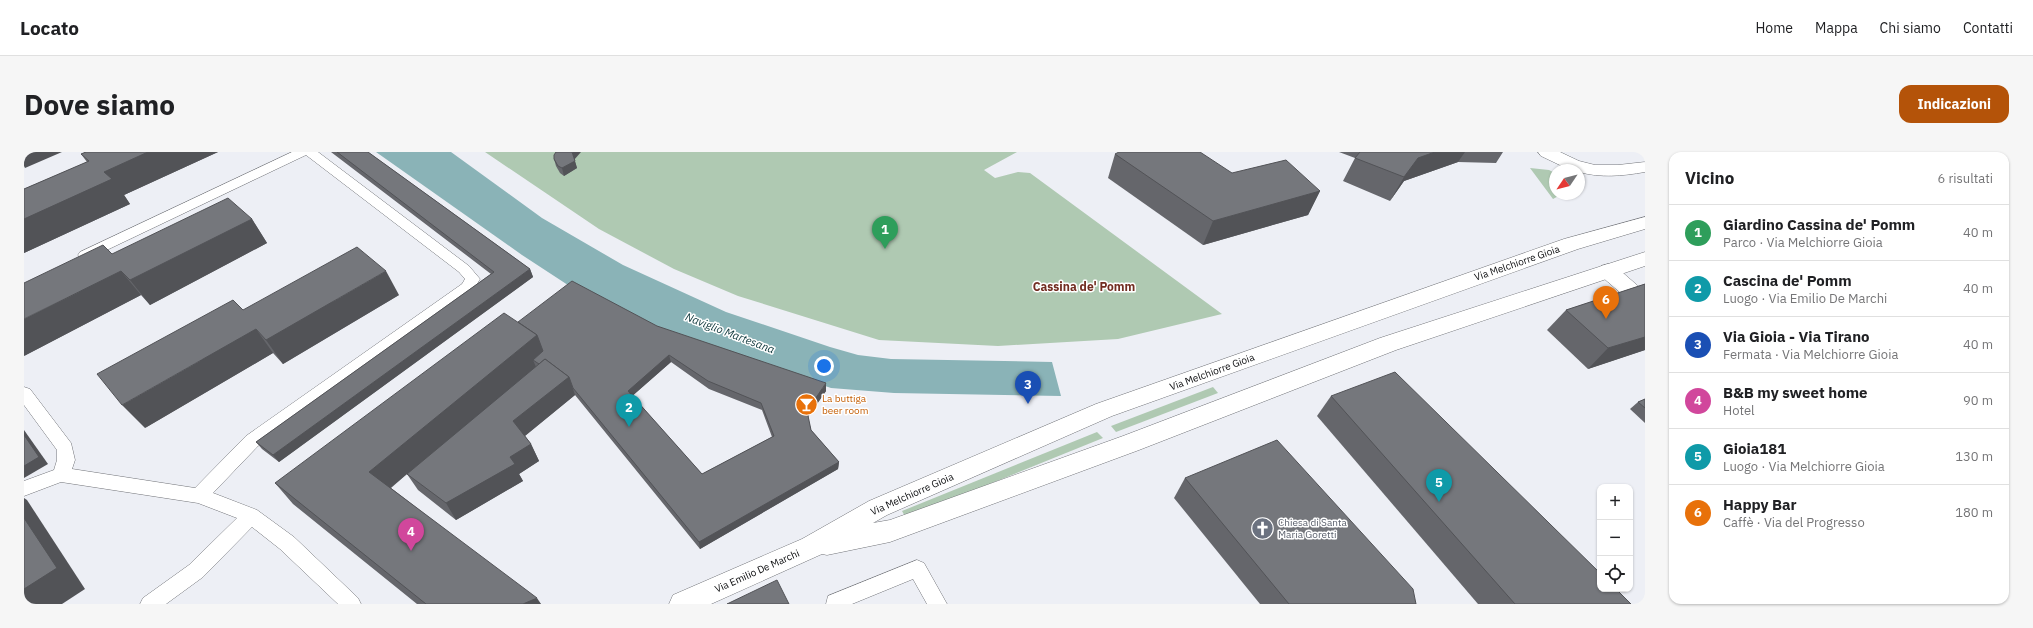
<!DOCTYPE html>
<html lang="it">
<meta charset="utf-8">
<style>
:root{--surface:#fff;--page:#f6f6f6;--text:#202124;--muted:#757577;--line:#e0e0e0;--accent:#b45309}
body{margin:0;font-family:"IBM Plex Sans",sans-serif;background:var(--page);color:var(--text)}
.controls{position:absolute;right:12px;bottom:12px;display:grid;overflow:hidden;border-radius:8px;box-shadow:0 1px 3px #0004}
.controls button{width:36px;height:36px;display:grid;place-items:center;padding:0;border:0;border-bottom:1px solid var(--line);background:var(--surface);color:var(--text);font:20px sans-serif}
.compass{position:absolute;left:1525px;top:12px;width:36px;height:36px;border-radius:50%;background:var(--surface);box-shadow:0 1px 3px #0004;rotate:235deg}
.you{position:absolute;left:800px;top:214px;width:14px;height:14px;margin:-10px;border:3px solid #fff;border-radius:50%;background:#1a73e8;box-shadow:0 0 0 6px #1a73e833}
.badge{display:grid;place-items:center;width:26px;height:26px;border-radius:50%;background:var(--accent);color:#fff;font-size:13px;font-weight:700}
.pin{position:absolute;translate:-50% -33px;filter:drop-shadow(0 1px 2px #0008)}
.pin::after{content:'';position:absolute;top:21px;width:14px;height:12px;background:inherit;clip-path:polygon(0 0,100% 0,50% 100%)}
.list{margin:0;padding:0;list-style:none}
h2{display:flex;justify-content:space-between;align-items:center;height:52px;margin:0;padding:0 16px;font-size:17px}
h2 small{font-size:13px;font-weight:400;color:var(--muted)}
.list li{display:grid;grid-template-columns:26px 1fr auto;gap:12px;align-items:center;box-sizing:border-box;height:56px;padding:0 16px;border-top:1px solid var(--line)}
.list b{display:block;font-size:15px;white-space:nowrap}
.list p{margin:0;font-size:13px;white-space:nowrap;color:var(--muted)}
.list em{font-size:13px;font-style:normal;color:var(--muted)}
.icon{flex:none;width:22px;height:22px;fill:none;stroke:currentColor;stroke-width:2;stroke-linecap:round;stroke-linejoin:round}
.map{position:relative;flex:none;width:1621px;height:452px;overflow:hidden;border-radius:12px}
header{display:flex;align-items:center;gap:24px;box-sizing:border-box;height:56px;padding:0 20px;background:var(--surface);border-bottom:1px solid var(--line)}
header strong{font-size:19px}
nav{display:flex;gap:22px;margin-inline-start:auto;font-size:14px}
.intro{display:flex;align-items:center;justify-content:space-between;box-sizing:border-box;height:96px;padding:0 24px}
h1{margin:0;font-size:28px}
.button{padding:10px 18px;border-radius:12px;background:var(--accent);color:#fff;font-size:14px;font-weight:700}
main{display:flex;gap:24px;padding:0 24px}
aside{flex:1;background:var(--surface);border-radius:12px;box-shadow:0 1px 3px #0004}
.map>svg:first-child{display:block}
.green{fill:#afc9b2}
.water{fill:#8ab3b7}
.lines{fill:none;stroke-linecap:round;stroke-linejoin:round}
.lane-casing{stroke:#717378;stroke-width:1}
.street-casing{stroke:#717378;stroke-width:1}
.secondary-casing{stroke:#717378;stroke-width:1}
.lane{fill:#fff;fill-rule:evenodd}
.street{fill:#fff;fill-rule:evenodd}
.secondary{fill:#fff;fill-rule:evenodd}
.wall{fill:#65666b;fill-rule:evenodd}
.shaded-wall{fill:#525357}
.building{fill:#75777c;stroke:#525357;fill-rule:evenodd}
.labels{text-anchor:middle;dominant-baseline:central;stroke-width:3;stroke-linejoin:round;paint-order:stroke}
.street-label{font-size:10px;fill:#0d0e10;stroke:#fff}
.food-label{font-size:10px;fill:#c56008;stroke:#fff;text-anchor:start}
.worship-label{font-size:10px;fill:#5b616d;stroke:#fff;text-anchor:start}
.water-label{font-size:11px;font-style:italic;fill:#0c3539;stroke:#fff}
.quarter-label{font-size:12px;font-weight:bold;fill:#722d21;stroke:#fff}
</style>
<header>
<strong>Locato</strong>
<nav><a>Home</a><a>Mappa</a><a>Chi siamo</a><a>Contatti</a></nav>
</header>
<div class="intro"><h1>Dove siamo</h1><a class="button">Indicazioni</a></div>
<main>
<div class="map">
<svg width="1621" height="452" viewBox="0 0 1621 452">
<rect width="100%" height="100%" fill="#edeff5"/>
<g class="green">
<path d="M461,0H993L960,18L971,26L994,20L1006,21L1198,162L1094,187L974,194L855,188L714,144L650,117L575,77Z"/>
<path d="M1506,16L1525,18L1531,21V42H1538L1529,47Z"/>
<path d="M1189,235L1194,241L1092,280L1087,274Z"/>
<path d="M1073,280L1079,286L882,366L878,359Z"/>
</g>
<path class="water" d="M352,0H427L518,66L599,113L702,160L806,195L834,203L867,207L1028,210L1037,244L870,241L807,236L637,179L550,137L498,103Z"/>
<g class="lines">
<defs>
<g id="lane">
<path d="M268,0H294L445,114L456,127L448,140L234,294L189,341L233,358L270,385L334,446L337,452H314L256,397L228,375L179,425L142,452H116L119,446L165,413L213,366L174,351L37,330L0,344V329L30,318L33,308V298L0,253V235L6,237L47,291L51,308L48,317L171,336L222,284L438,132L441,127L435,120L282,3L66,106H56L54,103L56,100Z"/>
<path d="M893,408L900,411L923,452H903L889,427L828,452H802L804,444Z"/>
</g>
<g id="street">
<path d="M1514,0H1536L1555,9L1571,13H1594L1621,10V20C1598,24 1577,26 1555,20V18L1542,16L1517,4Z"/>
<path d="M1584,112L1591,114L1621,140V158L1614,156L1577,124L1574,119L1577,114Z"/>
</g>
<path id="secondary" d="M1621,65V77L1554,97L1088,264L863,363L849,371L866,368L1099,284L1356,186L1621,100V114L1372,198L1115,298L866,390L803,403L798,402L687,452H645L649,443L778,387L845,349L1072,252L1540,87Z"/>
</defs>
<use href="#lane" class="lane-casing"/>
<use href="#street" class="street-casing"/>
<use href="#secondary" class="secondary-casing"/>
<use href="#lane" class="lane"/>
<use href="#street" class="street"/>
<use href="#secondary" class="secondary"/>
</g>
<g class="wall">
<path d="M62,0H194L100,43L106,52L0,101V37L63,10L57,2Z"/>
<path d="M307,0H344L506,117L509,125L255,310L238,297L232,290L467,122Z"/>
<path d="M1315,0H1479L1472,11L1434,10L1380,29L1366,49L1319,29L1331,6Z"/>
<path d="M1091,2L1208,21L1296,39L1284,63L1179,93L1084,26Z"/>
<path d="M530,7H550L553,16L540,24L536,21L532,14Z"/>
<path d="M228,67L243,91L126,153L117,143L0,204L88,102Z"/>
<path d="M1621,132V198L1564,217L1523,178L1542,158Z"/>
<path d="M375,143L259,212L249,201L121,276L219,158Z"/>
<path d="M494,170L633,174L802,239L784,265L787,278L815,310L814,317L676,397L551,243L501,284L507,292L515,309L495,322L499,329L432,368L394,338L383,322L367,336L517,452H393L269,352L251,331ZM647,210L685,237L738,258L748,285L678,322L608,244Z"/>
<path d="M1307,244L1607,452H1454L1293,264Z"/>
<path d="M1621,247V271L1606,257L1614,250Z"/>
<path d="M1161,326L1392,452H1236L1150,346Z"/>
</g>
<g class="shaded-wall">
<path d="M0,0H38L1,16L0,14Z"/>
<path d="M124,0H194L100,43L106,52L0,101V67L80,20Z"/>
<path d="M548,0H557L550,8Z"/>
<path d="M1411,0H1441L1434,10L1380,29L1366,49L1380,25L1394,6Z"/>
<path d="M551,9L553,16L540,24L538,16Z"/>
<path d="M1296,39L1284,63L1179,93L1189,69Z"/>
<path d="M228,67L243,91L126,153L106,128Z"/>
<path d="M506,117L509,125L255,310L249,303Z"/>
<path d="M97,119L117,143L0,204V167Z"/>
<path d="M362,119L375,143L259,212L242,188Z"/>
<path d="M232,177L249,201L121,276L98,253Z"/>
<path d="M513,183L522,207L509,208L512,215L360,341L345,320Z"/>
<path d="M1621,185V198L1564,217L1584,196Z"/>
<path d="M645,203L647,210L606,246L604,239Z"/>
<path d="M545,225L551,243L497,287L489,269Z"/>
<path d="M802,231V239L783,266V259Z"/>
<path d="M0,278L24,312L0,326Z"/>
<path d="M507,292L515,309L495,322L499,329L432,368L422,351L486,305Z"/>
<path d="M815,310L814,317L676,397L675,390Z"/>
<path d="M0,346L3,348L61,437L38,452H0Z"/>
<path d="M513,446L517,452H499Z"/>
</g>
<g class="building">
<path d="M62,0H124L80,20L88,27L0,67V37L65,9L57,2Z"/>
<path d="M313,0H344L506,117L249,303L232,290L470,120Z"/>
<path d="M532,0H548L551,9L538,16L534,14L530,7V3Z"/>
<path d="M1095,0H1176L1208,21L1262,8L1296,39L1189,69L1091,2Z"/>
<path d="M1336,0H1411L1394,6L1380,25L1331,6Z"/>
<path d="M204,46L228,67L106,128L97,119L0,167V131L79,93L88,102Z"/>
<path d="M333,95L362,119L242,188L232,177L98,253L73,222L209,148L219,158Z"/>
<path d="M548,129L633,174L802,231L783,259L787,278L815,310L675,390L549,236L545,225L521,207L515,212L509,208L519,199L513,183L494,170ZM645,203L684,229L737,251L750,284L678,322L604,239Z"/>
<path d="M1621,132V185L1584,196L1542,158Z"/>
<path d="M480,161L513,183L345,320L513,446L499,452H402L251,331Z"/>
<path d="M521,207L545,225L489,269L507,292L486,305L491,312L422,351L383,322Z"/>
<path d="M1371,220L1576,421V437H1592L1607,452H1491L1307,244Z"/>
<path d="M1621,247V256L1614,250Z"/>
<path d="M0,283L15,305L0,314Z"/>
<path d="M1253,288L1389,437L1392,452H1265L1161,326Z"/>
<path d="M0,366L33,416L0,437Z"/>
<path d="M753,428L765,452H703Z"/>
</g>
<defs>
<symbol id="bar-disc" viewBox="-11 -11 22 22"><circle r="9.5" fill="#e8710a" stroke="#fff"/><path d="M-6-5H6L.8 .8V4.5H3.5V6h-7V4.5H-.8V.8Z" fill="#fff"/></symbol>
<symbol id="church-disc" viewBox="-11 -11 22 22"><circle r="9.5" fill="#6b7280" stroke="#fff"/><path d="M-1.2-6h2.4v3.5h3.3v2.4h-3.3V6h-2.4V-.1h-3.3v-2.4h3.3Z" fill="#fff"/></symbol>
</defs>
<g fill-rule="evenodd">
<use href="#bar-disc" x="770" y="240" width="25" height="25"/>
<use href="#church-disc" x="1226" y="364" width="25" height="25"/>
</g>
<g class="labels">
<g class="street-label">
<text transform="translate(1493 111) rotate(-19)">Via Melchiorre Gioia</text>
<text transform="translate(1188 220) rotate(-20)">Via Melchiorre Gioia</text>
<text transform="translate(888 342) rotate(-24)">Via Melchiorre Gioia</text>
<text transform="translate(733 419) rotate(-24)">Via Emilio De Marchi</text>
</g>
<g class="food-label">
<text x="798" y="246">La buttiga<tspan x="798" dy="12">beer room</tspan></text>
</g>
<g class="worship-label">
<text x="1254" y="370">Chiesa di Santa<tspan x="1254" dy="12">Maria Goretti</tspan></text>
</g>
<g class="water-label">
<text transform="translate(706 181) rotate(21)">Naviglio Martesana</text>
</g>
<g class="quarter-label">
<text x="1060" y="134">Cassina de' Pomm</text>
</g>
</g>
</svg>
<div class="controls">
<button>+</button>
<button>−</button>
<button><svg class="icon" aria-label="locate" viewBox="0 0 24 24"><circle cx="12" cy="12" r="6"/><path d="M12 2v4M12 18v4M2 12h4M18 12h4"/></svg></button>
</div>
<svg class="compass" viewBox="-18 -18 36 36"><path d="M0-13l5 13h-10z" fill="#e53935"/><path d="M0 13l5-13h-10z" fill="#757577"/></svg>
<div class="you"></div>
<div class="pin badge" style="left:861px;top:97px;background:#2e9e5b">1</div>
<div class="pin badge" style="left:605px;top:275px;background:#0f9aa8">2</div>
<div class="pin badge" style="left:1004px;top:252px;background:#1a4fb4">3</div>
<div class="pin badge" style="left:387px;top:399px;background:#d1479c">4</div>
<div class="pin badge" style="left:1415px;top:350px;background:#0f9aa8">5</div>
<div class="pin badge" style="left:1582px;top:167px;background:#e8710a">6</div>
</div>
<aside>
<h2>Vicino<small>6 risultati</small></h2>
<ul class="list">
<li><span class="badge" style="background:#2e9e5b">1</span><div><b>Giardino Cassina de' Pomm</b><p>Parco · Via Melchiorre Gioia</p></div><em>40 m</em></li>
<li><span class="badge" style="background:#0f9aa8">2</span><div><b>Cascina de' Pomm</b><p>Luogo · Via Emilio De Marchi</p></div><em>40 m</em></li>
<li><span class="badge" style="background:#1a4fb4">3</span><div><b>Via Gioia - Via Tirano</b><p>Fermata · Via Melchiorre Gioia</p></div><em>40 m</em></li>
<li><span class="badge" style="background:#d1479c">4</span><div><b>B&amp;B my sweet home</b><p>Hotel</p></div><em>90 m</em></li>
<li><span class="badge" style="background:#0f9aa8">5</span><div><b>Gioia181</b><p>Luogo · Via Melchiorre Gioia</p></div><em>130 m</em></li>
<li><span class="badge" style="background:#e8710a">6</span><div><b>Happy Bar</b><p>Caffè · Via del Progresso</p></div><em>180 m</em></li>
</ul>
</aside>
</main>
